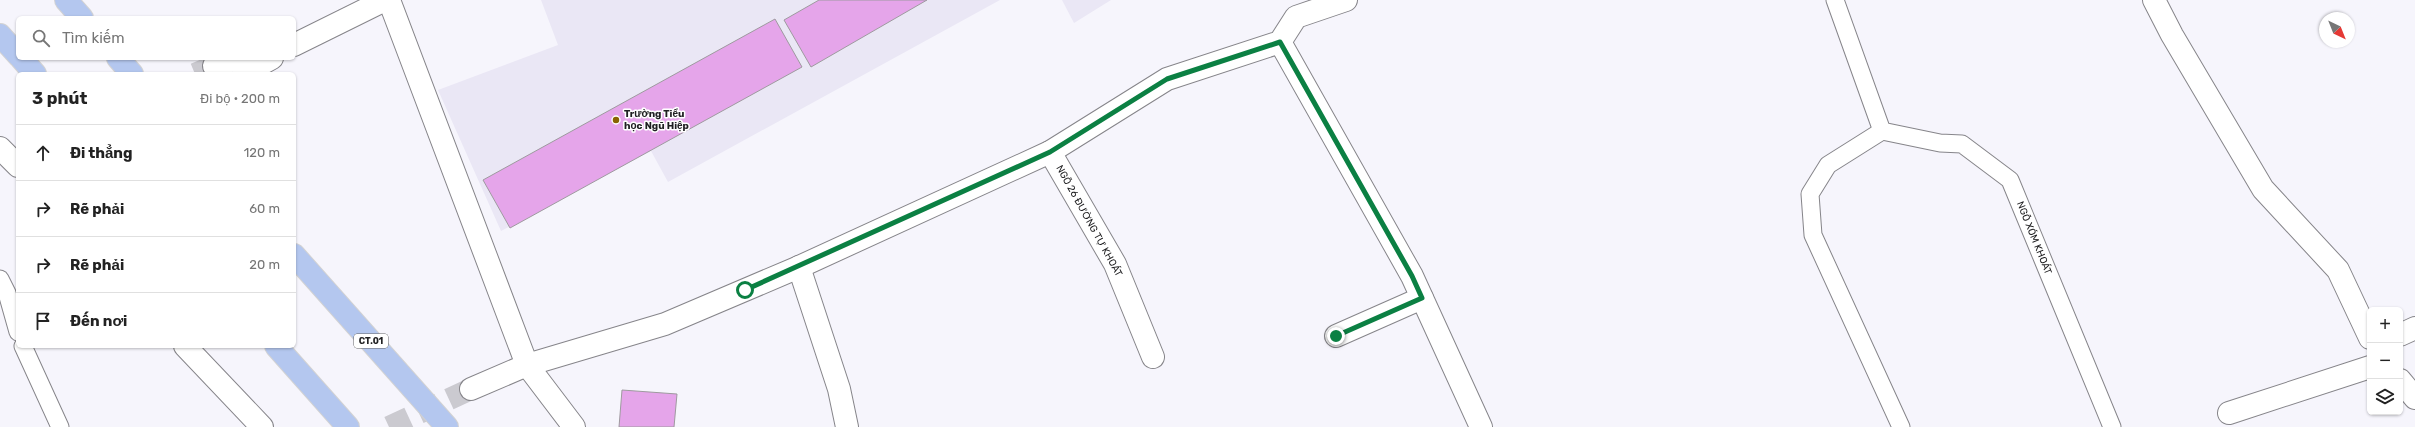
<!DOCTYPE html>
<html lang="vi">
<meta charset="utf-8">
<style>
:root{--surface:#fff;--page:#f2f2f2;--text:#222;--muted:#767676;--line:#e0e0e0}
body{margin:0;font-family:Rubik,sans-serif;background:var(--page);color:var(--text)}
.controls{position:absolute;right:12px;bottom:12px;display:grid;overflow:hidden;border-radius:6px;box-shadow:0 1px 3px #0004}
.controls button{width:36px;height:36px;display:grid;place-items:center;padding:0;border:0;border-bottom:1px solid var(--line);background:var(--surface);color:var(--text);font:20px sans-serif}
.compass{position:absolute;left:2319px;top:12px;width:36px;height:36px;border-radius:50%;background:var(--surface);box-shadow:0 1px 3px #0004;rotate:137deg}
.stop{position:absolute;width:12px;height:12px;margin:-9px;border:3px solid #0b8043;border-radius:50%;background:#fff}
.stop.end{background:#0b8043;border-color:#fff;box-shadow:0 1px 4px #0008}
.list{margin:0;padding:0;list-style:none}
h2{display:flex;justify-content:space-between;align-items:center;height:52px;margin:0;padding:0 16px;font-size:17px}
h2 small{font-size:13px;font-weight:400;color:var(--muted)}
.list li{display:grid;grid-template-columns:26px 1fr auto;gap:12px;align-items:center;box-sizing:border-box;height:56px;padding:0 16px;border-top:1px solid var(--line)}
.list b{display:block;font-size:15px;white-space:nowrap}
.list em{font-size:13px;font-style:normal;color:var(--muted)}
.icon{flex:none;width:22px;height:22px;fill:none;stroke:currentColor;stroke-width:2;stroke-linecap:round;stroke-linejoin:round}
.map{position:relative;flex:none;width:2415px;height:427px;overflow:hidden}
.search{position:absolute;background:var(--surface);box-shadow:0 1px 3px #0004;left:16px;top:16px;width:280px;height:44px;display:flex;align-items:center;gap:10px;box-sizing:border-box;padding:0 14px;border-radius:6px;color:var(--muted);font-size:15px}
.panel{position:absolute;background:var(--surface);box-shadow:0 1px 3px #0004;left:16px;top:72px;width:280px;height:276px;border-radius:6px}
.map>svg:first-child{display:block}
.built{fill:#eae7f5}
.building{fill:#e5a5ea;stroke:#9e9a9f}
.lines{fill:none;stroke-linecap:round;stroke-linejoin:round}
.minor-tunnel{stroke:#cbcad0;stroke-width:22;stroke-dasharray:22 11;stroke-linecap:butt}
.tertiary-tunnel{stroke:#cbcad0;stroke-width:22;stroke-dasharray:22 11;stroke-linecap:butt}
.service-casing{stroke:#86858a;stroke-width:19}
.minor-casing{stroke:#86858a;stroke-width:24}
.tertiary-casing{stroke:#86858a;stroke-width:24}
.motorway-casing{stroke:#d2d2d3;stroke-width:24}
.service{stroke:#fff;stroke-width:17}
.minor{stroke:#fff;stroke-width:22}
.tertiary{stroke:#fff;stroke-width:22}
.motorway{stroke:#b4c7ef;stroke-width:22}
.route{stroke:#0b8043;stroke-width:5}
.poi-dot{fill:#896301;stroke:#fff;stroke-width:1.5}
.labels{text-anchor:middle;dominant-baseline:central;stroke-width:3;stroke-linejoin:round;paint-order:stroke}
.shield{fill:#fff;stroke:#636364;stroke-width:1}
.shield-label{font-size:9px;font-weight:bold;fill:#202022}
.poi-label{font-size:10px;font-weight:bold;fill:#202022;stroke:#fff;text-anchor:start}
.street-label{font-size:10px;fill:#202022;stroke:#fff}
</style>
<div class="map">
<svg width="2415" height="427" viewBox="0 0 2415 427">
<rect width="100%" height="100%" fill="#f6f5fc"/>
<g class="built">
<path d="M541,0H1000L668,182L651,151L501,231L438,90L558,45Z"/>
<path d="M1062,0H1111L1074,23Z"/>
</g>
<g class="building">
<path d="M819,0H927L811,67L784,20Z"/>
<path d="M775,19L802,67L510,228L483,180Z"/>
<path d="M622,390L677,394L674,427H619Z"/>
</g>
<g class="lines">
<path class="minor-tunnel" d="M389,427L471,389"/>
<path class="tertiary-tunnel" d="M195,74L214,66"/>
<defs>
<g id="service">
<path d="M1835,0L1882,131L1940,143L1962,144L2010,180L2112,427"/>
<path d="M1882,131L1828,165L1810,194L1813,235L1901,427"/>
<path d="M0,279L7,293L18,332"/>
<path d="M23,346L60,427"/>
</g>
<g id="minor">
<path d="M2154,0L2172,35L2263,189L2338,270L2370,338"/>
<path d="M1280,42L1412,276L1481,427"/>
<path d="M1050,152L1115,264L1153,357"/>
<path d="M799,267L839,389L847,427"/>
<path d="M2400,335L2415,328"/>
<path d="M1336,336L1422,298"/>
<path d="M2400,380L2415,398"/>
<path d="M471,389L527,365L665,324L799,267L1050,152L1167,79L1280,42L1296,17L1346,0"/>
<path d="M2229,413L2370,367"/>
</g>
<g id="tertiary">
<path d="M389,0L527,365L574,427"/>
<path d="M294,45L385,0"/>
<path d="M214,66L241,58"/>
<path d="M243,74L272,58"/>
<path d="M0,148L18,166"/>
<path d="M185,346L262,427"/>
</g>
<g id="motorway">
<path d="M66,0L82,18"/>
<path d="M0,35L18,55"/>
<path d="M21,58L35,74"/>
<path d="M118,58L132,74"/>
<path d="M294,255L447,427"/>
<path d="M276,346L348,427"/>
</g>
</defs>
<use href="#service" class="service-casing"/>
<use href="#minor" class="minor-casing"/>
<use href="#tertiary" class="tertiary-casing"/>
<use href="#motorway" class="motorway-casing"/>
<use href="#service" class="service"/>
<use href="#minor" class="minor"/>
<use href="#tertiary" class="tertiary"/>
<use href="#motorway" class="motorway"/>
</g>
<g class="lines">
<path class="route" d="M745,290L1050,152L1167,79L1280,42L1412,276L1422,298L1336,336"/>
</g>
<circle class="poi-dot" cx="616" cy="120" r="4"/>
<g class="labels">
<rect class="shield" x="354" y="334" width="34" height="14" rx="3"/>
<g class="shield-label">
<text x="371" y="341">CT.01</text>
</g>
<g class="poi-label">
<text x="624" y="114">Trường Tiểu<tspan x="624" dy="12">học Ngũ Hiệp</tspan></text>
</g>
<g class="street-label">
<text transform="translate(1089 221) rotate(61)">NGÕ 26 ĐƯỜNG TỰ KHOÁT</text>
<text transform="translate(2034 238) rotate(68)">NGÕ XÓM KHOÁT</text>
</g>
</g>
</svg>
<div class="controls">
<button>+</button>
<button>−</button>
<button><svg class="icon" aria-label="layers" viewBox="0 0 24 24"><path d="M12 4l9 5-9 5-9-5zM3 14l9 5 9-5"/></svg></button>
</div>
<svg class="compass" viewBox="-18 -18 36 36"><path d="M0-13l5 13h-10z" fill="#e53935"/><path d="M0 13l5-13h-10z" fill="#767676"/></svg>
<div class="stop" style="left:745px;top:290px"></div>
<div class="stop end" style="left:1336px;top:336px"></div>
<div class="search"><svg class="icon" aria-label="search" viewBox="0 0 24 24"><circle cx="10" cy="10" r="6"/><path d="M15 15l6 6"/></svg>Tìm kiếm</div>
<section class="panel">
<h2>3 phút<small>Đi bộ · 200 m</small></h2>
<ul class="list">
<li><svg class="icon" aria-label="ahead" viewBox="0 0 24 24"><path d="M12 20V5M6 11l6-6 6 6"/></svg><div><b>Đi thẳng</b></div><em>120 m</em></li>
<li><svg class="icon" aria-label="right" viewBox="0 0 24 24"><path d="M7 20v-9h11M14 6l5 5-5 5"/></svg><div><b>Rẽ phải</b></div><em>60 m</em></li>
<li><svg class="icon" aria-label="right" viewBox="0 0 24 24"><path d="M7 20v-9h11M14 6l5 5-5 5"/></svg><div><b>Rẽ phải</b></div><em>20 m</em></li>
<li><svg class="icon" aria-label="arrive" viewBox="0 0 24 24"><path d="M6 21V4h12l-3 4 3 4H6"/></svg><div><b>Đến nơi</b></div></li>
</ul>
</section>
</div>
